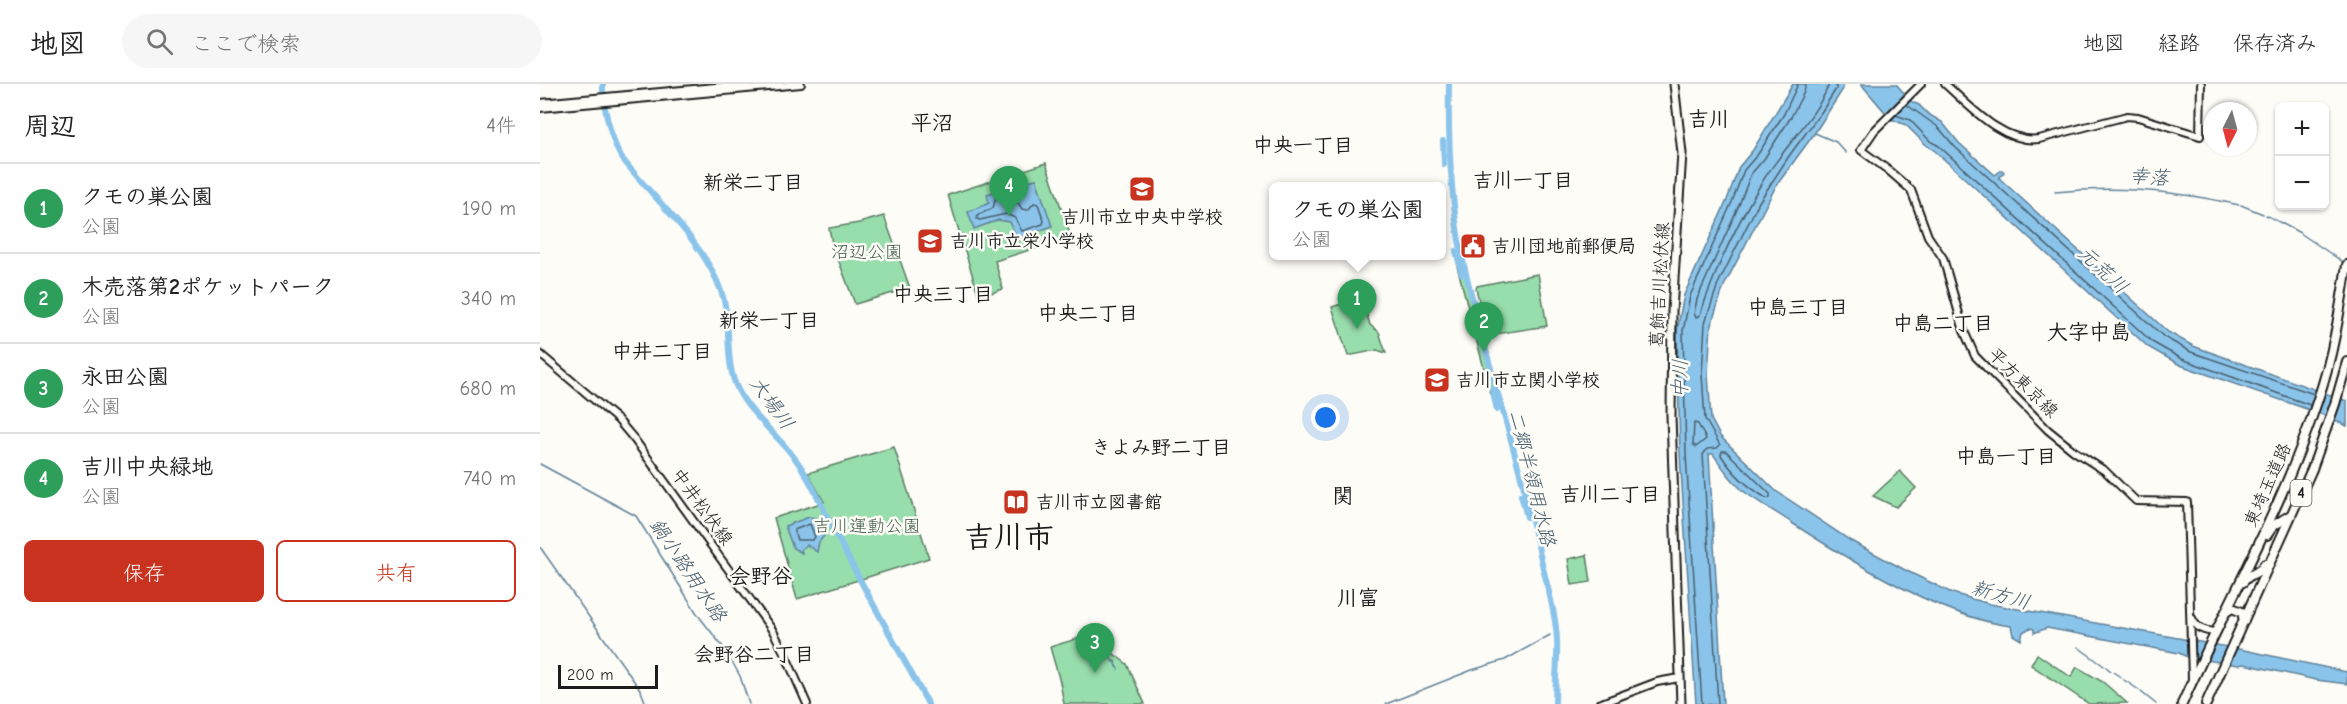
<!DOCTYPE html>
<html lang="ja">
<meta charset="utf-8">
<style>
:root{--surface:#fff;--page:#f6f6f6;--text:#222;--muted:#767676;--line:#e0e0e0;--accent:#c8321e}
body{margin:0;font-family:"Comic Neue","Klee One",sans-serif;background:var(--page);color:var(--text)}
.controls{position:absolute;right:18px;top:18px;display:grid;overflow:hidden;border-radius:9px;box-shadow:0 2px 4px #0004}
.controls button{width:54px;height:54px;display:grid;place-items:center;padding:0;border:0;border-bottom:2px solid var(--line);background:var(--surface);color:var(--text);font:30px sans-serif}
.compass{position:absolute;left:1663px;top:18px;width:54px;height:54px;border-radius:50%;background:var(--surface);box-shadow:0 2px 4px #0004;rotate:186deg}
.scale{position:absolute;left:18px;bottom:15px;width:100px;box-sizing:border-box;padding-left:6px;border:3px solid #1c1c1c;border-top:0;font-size:16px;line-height:21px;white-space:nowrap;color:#1c1c1c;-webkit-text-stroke:4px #fdfcf7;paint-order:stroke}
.you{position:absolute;left:786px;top:334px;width:21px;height:21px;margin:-15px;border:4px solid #fff;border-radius:50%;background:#1a73e8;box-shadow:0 0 0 9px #1a73e833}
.badge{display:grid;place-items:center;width:39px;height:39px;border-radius:50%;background:var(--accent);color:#fff;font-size:20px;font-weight:700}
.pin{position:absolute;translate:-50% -50px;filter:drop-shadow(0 2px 3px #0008)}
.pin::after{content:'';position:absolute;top:32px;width:21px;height:18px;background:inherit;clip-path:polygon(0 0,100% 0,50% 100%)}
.popup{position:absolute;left:729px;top:98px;width:177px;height:78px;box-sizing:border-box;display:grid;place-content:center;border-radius:9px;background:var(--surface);filter:drop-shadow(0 2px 4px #0005);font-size:20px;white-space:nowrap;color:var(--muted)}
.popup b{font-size:22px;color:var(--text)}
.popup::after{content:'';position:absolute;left:50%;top:100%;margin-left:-12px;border:12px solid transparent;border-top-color:var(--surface)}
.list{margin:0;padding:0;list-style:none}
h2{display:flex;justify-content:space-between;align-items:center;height:78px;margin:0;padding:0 24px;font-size:26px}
h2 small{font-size:20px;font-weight:400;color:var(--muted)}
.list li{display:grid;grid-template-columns:39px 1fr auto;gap:18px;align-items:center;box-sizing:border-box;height:90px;padding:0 24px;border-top:2px solid var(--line)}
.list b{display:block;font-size:22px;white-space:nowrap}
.list p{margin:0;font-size:20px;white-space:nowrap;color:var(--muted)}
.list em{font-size:20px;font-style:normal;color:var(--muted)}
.actions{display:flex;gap:12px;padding:18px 24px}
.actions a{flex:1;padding:14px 0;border:2px solid var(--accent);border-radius:9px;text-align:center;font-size:21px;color:var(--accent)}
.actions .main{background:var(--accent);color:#fff}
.icon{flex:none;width:33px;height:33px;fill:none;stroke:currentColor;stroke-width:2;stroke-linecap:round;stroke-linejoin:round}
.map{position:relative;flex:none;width:1807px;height:620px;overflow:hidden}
header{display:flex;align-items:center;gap:36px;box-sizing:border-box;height:84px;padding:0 30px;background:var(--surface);border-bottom:2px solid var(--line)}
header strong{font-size:28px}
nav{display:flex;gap:33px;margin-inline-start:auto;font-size:21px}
.search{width:420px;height:54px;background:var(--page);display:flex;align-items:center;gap:15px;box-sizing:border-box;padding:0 21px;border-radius:33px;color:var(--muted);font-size:22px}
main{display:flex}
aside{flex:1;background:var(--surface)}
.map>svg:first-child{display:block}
.green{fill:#98deac;stroke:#5a7d64;stroke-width:1.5}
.water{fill:#8bc4ea;stroke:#5f8198;stroke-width:1.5}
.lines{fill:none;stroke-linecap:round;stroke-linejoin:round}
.shore{stroke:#485f6e;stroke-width:1.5}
.stream{stroke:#5f8198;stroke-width:1.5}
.river{stroke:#8bc4ea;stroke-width:6}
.secondary-casing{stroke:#1c1c1c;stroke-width:10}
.primary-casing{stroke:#1c1c1c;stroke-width:11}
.trunk-casing{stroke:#1c1c1c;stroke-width:12}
.secondary{stroke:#fdfcf7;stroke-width:6}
.primary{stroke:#fdfcf7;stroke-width:7}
.trunk{stroke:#fdfcf7;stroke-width:8}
.labels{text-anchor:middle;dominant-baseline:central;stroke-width:5;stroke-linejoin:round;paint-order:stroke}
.shield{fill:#fdfcf7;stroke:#605f5e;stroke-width:1.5}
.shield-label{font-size:16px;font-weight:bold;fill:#1c1c1c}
.poi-label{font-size:18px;font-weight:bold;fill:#1c1c1c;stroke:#fdfcf7;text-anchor:start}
.park-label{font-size:18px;fill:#47604e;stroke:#fdfcf7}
.street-label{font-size:18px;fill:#1c1c1c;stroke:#fdfcf7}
.neighbourhood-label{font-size:20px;font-weight:bold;fill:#1c1c1c;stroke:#fdfcf7}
.water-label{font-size:20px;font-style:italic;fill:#485f6e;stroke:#fdfcf7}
.quarter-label{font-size:21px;font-weight:bold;fill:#1c1c1c;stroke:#fdfcf7}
.town-label{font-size:30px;font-weight:bold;fill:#1c1c1c;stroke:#fdfcf7}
</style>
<header>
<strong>地図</strong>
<div class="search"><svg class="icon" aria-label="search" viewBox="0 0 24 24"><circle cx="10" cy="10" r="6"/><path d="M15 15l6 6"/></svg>ここで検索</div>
<nav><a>地図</a><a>経路</a><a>保存済み</a></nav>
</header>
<main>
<aside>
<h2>周辺<small>4件</small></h2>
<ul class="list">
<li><span class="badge" style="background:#2e9e5b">1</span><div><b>クモの巣公園</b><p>公園</p></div><em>190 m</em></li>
<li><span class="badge" style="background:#2e9e5b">2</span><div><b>木売落第2ポケットパーク</b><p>公園</p></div><em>340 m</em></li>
<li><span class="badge" style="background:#2e9e5b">3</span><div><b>永田公園</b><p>公園</p></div><em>680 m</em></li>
<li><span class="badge" style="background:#2e9e5b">4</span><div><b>吉川中央緑地</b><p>公園</p></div><em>740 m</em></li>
</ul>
<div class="actions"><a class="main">保存</a><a>共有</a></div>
</aside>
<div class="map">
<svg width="1807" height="620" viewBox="0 0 1807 620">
<rect width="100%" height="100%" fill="#fdfcf7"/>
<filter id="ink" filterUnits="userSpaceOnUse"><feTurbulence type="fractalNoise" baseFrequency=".0167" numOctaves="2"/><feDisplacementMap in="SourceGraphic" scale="12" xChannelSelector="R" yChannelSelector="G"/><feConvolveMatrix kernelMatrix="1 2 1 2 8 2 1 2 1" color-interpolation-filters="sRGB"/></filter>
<g filter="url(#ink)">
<g class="green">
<path d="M506,79L531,153L455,177L463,205L439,213L408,111Z"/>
<path d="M344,132L370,204L315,220L292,159L289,144L319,139Z"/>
<path d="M925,179L959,309L951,311L917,182Z"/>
<path d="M998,190L1007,242L948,251L936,205L937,202Z"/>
<path d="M822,213L830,241L839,248L846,269L837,266L808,272L792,223Z"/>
<path d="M354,363L389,474L257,515L234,434L284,418L268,389Z"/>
<path d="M1360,387L1376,404L1356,423L1333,412Z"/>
<path d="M1047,471L1051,498L1032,501L1028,475Z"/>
<path d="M549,551L587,580L605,620H524L520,598L510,563Z"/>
<path d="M1497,570L1531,593L1537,583L1563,598L1587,619L1549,620L1491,581Z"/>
</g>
<g class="water">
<path d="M1253,0H1303V5L1274,50L1236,102L1184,202L1171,241L1168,290L1171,335L1180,352L1236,407L1311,457L1367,487L1412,509L1450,520L1704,566L1807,588V600L1776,596L1704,580L1698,581L1647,573L1639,569L1507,544L1494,549V545L1490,544L1483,548L1481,556L1473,551L1471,542C1403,534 1310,477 1252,439C1236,428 1217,418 1202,406C1190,395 1182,383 1173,370H1169L1183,620H1156L1140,371L1137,246L1144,211L1187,116L1199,83L1213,66Z"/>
<path d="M1321,0H1356L1372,18L1379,21L1388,30L1402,38L1419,59L1455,91L1462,86L1464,88L1459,94L1628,248L1653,262L1807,317V342L1781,330L1640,281L1608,263L1395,67L1386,61L1366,41L1351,35Z"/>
<path d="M473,94L476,100L496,95L512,142L477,155L470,138L458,136L434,145L428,128L449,119L447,110L472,102Z"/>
<path d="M269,433L276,434L278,436V442L284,452L279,458L277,468L267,461L261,465L262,469L253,464L245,442Z"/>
</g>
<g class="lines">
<g class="shore">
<path d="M1266,0L1264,8L1251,33L1224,75L1211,90L1199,121L1157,215L1154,230L1156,233L1160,231C1176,184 1198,137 1224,95C1241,68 1280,27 1289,0"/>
<path d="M1367,21L1398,43L1415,63L1624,253L1651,268L1774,310"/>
<path d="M1356,31L1370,36L1390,57L1399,62L1612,258L1642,275L1770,321"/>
<path d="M476,106L479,109L477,117L482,125L488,126L494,119L498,120L504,137L503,140L482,147L475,134L466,130L440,136L437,135L438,131L453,124L456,113Z"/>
<path d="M1154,339L1158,340L1166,355L1156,363L1153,360Z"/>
<path d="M1182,367H1186L1230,410V414H1226C1207,402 1193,390 1181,371Z"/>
<path d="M270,440L275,453L272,456H257L254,446Z"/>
<path d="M1162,620L1146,371L1143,247L1150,212L1192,118L1204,86L1218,70L1244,30L1258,0"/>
<path d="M1178,620L1163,371L1167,365L1177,364L1180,361L1165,335L1162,290L1165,239L1178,200L1219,118L1249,72L1282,27L1296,5V0"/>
</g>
<g class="stream">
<path d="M1275,49L1296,58L1306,69"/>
<path d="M1515,108C1578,101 1638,107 1699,121"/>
<path d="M1701,121L1723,130"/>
<path d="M1726,131L1760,149L1803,178"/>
<path d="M0,380L96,432L158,531L186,567L200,592L209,620"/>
<path d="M0,463L101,607L106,620"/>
<path d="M547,558L550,566L554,565L556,569L560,568L561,572L566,571L567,575L571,574L573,578L575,577L578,585"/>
<path d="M1538,563L1564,582"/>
<path d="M1566,583L1571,587"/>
<path d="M1573,588L1582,594"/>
<path d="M1584,596L1599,606"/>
<path d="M1601,608L1616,620"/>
<path d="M846,620L932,586L965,576L1010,551"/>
</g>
<g class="river">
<path d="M63,0C62,20 71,55 81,73C114,116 163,156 181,207C193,238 183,277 198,306C213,335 243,354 261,383C277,407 287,435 301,460C329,514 359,566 388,620"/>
<path d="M909,0C908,58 910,115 922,172C944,273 979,371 1000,471C1006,499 1016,528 1017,556C1018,577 1015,599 1015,620"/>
<path d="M903,57L904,80"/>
<path d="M916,167L922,190"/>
<path d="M952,304L957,326"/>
<path d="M981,411L987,433"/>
</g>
<defs>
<g id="secondary">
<path d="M1381,0L1334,47L1321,66L1348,86L1371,106L1388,152L1403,174L1424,247L1435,272L1508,346L1534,367L1565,387L1596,417L1647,418L1652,596"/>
<path d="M1405,0C1430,22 1463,60 1499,55L1587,32L1598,33L1660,52L1661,0"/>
<path d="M0,19L208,0"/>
<path d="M0,24L261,0"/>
<path d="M0,270L78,336L94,355L233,547L245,570L267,620"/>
<path d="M1652,534C1656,545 1665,547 1675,548"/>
<path d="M1059,620L1117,598L1139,594"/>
</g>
<path id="primary" d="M1134,0L1142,69L1132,227L1131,332L1141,620"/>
<g id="trunk">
<path d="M1727,451L1733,442L1749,432"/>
<path d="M1703,498C1709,489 1720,490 1725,480"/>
<path d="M1686,528L1692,524L1702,528L1704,537"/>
<path d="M1642,620C1687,519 1744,421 1778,315C1793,272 1800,226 1807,181"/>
<path d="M1666,620L1772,385L1795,320L1807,278"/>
</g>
</defs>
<use href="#secondary" class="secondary-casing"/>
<use href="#primary" class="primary-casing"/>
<use href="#trunk" class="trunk-casing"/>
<use href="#secondary" class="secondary"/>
<use href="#primary" class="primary"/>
<use href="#trunk" class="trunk"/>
</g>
</g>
<defs>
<symbol id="school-square" viewBox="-11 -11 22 22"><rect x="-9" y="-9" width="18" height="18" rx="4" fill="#c8321e" stroke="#fdfcf7"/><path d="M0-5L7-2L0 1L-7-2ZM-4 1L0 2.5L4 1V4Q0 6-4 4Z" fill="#fff"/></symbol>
<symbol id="civic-square" viewBox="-11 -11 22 22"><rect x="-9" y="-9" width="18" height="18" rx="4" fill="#c8321e" stroke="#fdfcf7"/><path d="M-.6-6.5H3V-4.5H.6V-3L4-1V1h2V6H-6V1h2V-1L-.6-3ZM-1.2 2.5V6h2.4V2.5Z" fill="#fff"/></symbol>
<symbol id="library-square" viewBox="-11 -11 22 22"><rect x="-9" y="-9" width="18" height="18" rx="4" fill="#c8321e" stroke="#fdfcf7"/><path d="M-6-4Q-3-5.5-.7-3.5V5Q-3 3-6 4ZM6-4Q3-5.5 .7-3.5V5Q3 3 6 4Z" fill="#fff"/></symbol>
</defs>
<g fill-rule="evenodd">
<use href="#school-square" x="587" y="90" width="30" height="30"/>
<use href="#school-square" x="375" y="142" width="30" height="30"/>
<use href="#civic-square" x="918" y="147" width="30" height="30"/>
<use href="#school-square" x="882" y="281" width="30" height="30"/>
<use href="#library-square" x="461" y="403" width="30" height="30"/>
</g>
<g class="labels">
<rect class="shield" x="1750.5" y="396" width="21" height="26" rx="4.5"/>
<g class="shield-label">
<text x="1761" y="409">4</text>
</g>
<g class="poi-label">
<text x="602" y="133" text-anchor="middle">吉川市立中央中学校</text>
<text x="410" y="157">吉川市立栄小学校</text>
<text x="952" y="162">吉川団地前郵便局</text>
<text x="916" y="296">吉川市立関小学校</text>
<text x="496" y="418">吉川市立図書館</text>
</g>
<g class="park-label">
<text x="327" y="168">沼辺公園</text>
<text x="327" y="442">吉川運動公園</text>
</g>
<g class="street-label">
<text transform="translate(1120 201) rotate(-87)">葛飾吉川松伏線</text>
<text transform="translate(1483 299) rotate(45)">平方東京線</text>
<text transform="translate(1728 401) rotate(-66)">東埼玉道路</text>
<text transform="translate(162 423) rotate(54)">中井松伏線</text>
</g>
<g class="neighbourhood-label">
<text x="763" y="61">中央一丁目</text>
<text x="983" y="96">吉川一丁目</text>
<text x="213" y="98">新栄二丁目</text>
<text x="403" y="210">中央三丁目</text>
<text x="1258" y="223">中島三丁目</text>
<text x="548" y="229">中央二丁目</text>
<text x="229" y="236">新栄一丁目</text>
<text x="1403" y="239">中島二丁目</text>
<text x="122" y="267">中井二丁目</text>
<text x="621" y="363">きよみ野二丁目</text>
<text x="1466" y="372">中島一丁目</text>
<text x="1070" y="410">吉川二丁目</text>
<text x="214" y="570">会野谷二丁目</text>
</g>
<g class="water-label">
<text transform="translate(1609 93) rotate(4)">幸落</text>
<text transform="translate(1563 186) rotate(43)">元荒川</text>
<text transform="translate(1140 295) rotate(-89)">中川</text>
<text transform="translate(232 319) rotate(54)">大場川</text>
<text transform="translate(992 394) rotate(76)">二郷半領用水路</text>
<text transform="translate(148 486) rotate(56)">鍋小路用水路</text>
<text transform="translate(1461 511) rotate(16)">新方川</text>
</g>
<g class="quarter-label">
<text x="1169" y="35">吉川</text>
<text x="392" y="39">平沼</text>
<text x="1549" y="248">大字中島</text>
<text x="803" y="412">関</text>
<text x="221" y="492">会野谷</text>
<text x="818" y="514">川富</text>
</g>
<g class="town-label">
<text x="469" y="453">吉川市</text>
</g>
</g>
</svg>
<div class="controls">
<button>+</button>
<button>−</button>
</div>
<svg class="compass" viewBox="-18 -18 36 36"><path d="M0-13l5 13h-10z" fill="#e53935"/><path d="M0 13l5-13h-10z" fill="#767676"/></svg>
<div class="scale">200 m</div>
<div class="you"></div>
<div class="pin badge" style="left:817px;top:245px;background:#2e9e5b">1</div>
<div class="popup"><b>クモの巣公園</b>公園</div>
<div class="pin badge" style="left:944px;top:268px;background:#2e9e5b">2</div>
<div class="pin badge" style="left:555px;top:589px;background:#2e9e5b">3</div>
<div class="pin badge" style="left:469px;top:132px;background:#2e9e5b">4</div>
</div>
</main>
